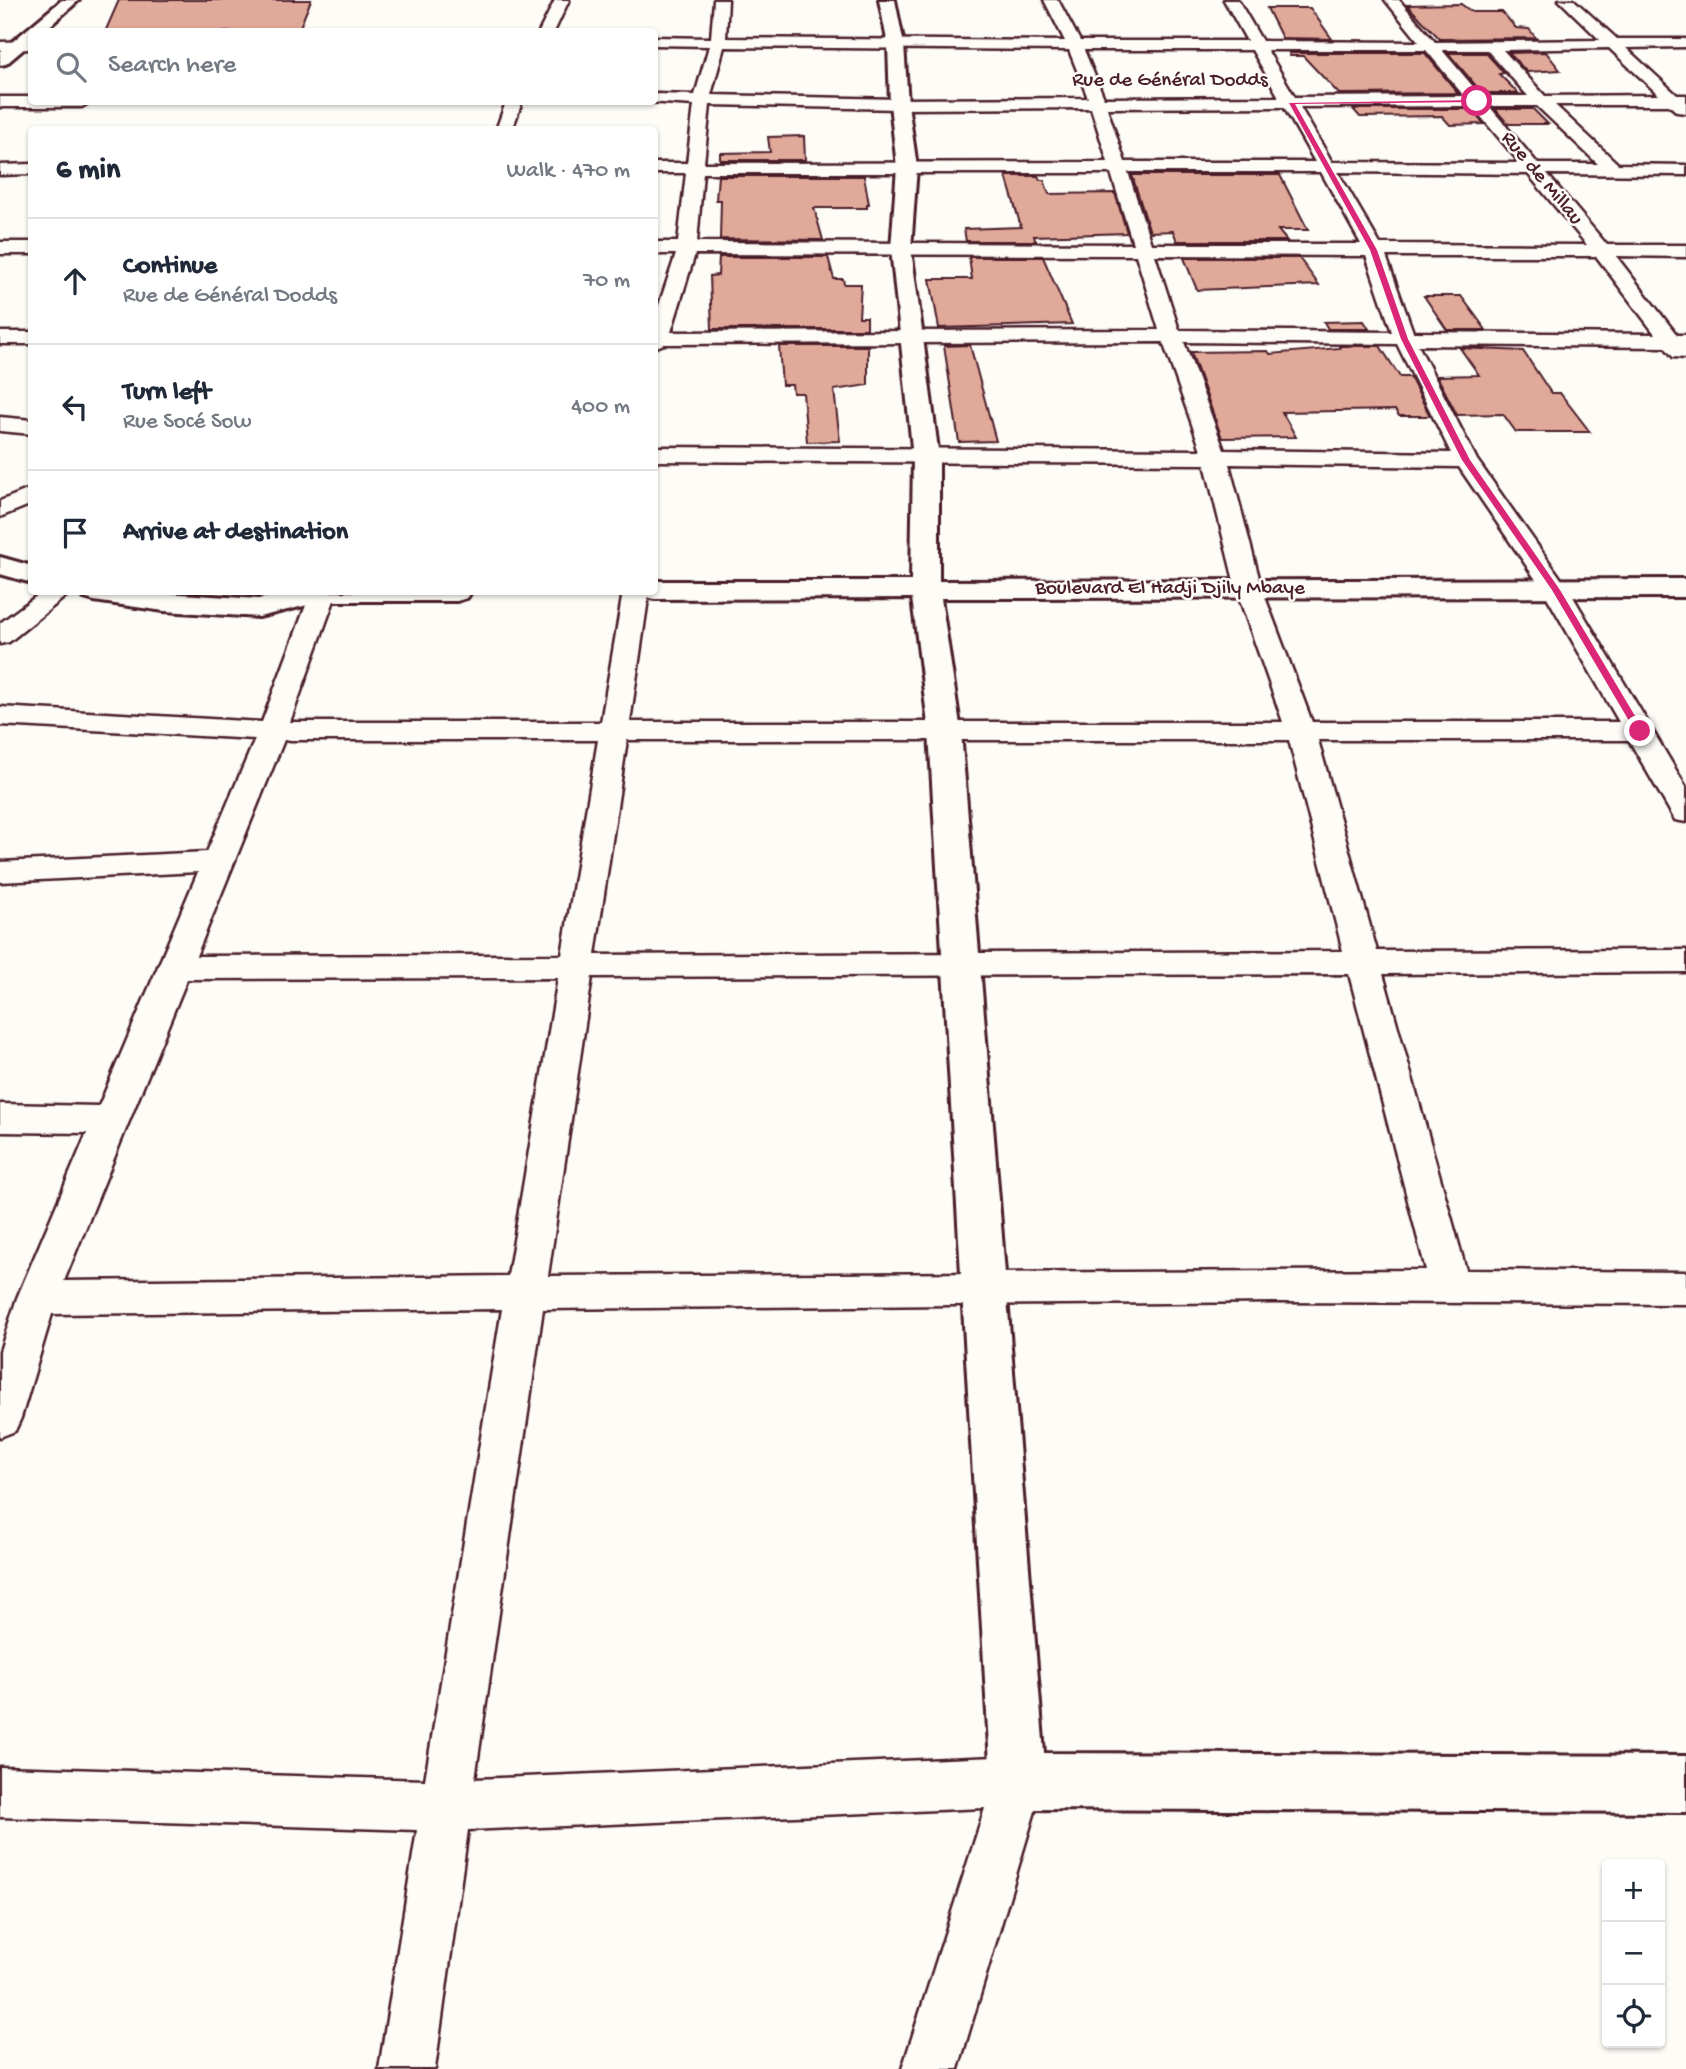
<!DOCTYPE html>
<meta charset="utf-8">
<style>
:root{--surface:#fff;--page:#f2f2f3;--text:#1f2937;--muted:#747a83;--line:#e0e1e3}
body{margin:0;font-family:"Gochi Hand",sans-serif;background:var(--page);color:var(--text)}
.controls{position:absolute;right:21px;bottom:21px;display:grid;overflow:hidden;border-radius:7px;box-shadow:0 2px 5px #0004}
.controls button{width:63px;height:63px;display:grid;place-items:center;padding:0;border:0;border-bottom:2px solid var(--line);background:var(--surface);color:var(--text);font:35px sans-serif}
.stop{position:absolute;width:21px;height:21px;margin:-16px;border:5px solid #db2777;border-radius:50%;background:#fff}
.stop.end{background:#db2777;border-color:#fff;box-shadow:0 2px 7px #0008}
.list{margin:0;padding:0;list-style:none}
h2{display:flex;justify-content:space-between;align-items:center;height:91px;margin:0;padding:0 28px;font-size:30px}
h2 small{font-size:23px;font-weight:400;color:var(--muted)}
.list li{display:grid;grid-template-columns:46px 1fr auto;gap:21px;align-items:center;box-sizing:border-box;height:126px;padding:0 28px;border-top:2px solid var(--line)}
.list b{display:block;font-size:26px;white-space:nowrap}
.list p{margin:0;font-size:23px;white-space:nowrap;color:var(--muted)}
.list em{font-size:23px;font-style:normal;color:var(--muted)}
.icon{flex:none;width:38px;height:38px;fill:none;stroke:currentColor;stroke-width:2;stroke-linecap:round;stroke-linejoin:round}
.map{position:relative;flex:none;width:1686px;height:2069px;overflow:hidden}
.search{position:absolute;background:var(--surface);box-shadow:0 2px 5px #0004;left:28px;top:28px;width:630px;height:77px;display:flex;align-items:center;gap:18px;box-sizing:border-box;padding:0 24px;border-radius:7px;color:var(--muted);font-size:26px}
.panel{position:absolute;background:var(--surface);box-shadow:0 2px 5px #0004;left:28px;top:126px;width:630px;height:469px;border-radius:7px}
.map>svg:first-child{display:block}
.building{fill:#e1a999;stroke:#4a1f2b;stroke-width:2}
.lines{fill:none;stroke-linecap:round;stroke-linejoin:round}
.street-casing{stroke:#4a1f2b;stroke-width:5}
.secondary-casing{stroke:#4a1f2b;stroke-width:6}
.street{fill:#fdfcf7;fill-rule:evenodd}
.secondary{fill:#fdfcf7;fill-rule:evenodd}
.route{fill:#db2777}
.labels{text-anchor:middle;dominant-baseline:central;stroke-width:5;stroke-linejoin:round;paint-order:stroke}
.far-street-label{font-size:21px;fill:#4a1f2b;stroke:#fdfcf7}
</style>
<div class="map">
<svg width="1686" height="2069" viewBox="0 0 1686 2069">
<rect width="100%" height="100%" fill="#fdfcf7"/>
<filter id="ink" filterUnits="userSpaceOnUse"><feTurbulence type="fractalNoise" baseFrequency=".0143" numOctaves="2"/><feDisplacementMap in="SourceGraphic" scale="14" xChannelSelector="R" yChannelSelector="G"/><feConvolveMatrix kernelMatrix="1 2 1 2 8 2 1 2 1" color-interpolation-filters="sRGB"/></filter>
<g filter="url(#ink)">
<g class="building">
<path d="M119,0H311L298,32H105Z"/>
<path d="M1461,4L1472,12H1502L1516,28L1529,29L1536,38L1440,39L1407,5Z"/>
<path d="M1267,8H1310L1332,39L1282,38Z"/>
<path d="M1546,52L1560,70L1527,72L1509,53Z"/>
<path d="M1289,53H1425L1458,93L1339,94L1303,56H1290Z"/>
<path d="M1448,53H1486L1504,73L1499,74L1518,93H1482Z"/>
<path d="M1353,109H1471L1484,124L1450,125L1442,116L1360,117Z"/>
<path d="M1495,109H1533L1548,124H1508Z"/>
<path d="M804,136L805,160H720V153L770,152L768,137Z"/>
<path d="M1132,175H1280L1308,230H1278L1287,241H1177L1173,231L1150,232Z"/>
<path d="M718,176H864L869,204H867V208H814L823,240L720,239L721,200H716Z"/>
<path d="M1006,176H1038L1040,180H1044L1049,194L1115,193L1127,233L1034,236L1036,241H966L964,229L1021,227Z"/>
<path d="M719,257H828L834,279H843L844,284H861L859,317H867V329H712L710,276L718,275Z"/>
<path d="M969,257H1043L1072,324L939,328L930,279H972Z"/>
<path d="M1184,258H1299L1319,285L1197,290Z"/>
<path d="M1424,296H1461L1486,330H1447Z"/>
<path d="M1364,321L1369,329H1328L1324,322Z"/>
<path d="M970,345L996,441L959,442L944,346Z"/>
<path d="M779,346H868V385L834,390L840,441L807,442L803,393H793L792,385H782Z"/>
<path d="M1339,346H1380L1400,377H1410L1430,416H1399L1395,410L1282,412L1296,437L1222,438L1191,352L1268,351L1270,354L1340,348Z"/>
<path d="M1460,348L1523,351L1551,393H1560L1590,432H1516L1503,414L1457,415L1437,376L1479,375Z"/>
</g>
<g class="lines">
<defs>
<g id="street">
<path d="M555,0H569L554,32H539Z"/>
<path d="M714,0H728L726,38L1065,41L1044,0H1058L1080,41H1247L1224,0H1238L1262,41L1419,42L1385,0H1399L1435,42L1600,40L1559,0H1574L1617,39H1686V47L1626,48L1677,95H1686V113L1677,112L1669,105H1555L1618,164L1686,165V175L1547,174L1607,245H1686V257L1616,256L1677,335H1686V358L1673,357L1665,347L1418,345L1477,460L1569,590L1686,787V822L1675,820L1629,740H1318L1377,951L1686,950V972L1383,974L1466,1270L1686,1272V1304L1274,1302L543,1309L475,1779L1019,1756L1037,1763L1044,1781L958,2069H902L985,1808L468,1830L435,2069H379L417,1830L0,1817V1767L425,1780L502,1309L52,1314L21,1418L15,1431L0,1437V1351L17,1298L87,1133L0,1132V1104L99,1106L198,872L0,882V862L207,852L255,739L0,725V707L262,722L311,592H337L290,722H601L623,592H649L630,722H1283L1236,589L1205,464L654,461V447L1201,450L1163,342L664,344L654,348V320L676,254H654V242H678L686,173H654V163H687L694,105L648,102H654V94L695,95L709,46L654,45V37L711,38ZM724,47L1069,50L1088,98L899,99L711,95ZM1609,48L1659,95L1545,96L1503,50ZM1084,50H1252L1279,97L1104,98ZM1267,50H1426L1464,96L1295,97ZM1442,50H1487L1528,96H1481ZM710,105L899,109L1091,108L1108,162L704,163ZM1472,106L1520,163L1332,162L1300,107ZM1489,106H1537L1598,164H1538ZM1284,107L1315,162H1125L1107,108ZM1128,172H1321L1361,244H1151ZM1338,172L1528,174L1587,245L1380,244ZM703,173H1111L1133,244L697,242ZM695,254L1136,255L1159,330L671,332ZM1155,255L1366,256L1392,332L1179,330ZM1386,256H1596L1655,334L1413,332ZM1184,342L1397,344L1451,453L1224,450ZM1229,464L1459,467L1543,590L1619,722H1312L1262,589ZM284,740H598L562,955L196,956ZM627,740H1289L1343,951L595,955ZM1349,974L1426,1270L548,1276L592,977ZM558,978L508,1276L64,1281L187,979Z"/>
<path d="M32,41V49L0,50V42Z"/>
<path d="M0,97H32V102H90L82,107H0Z"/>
<path d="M506,102H522L512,130H496Z"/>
<path d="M32,164V174L0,175V165Z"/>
<rect x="0" y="242" width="32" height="12"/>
<rect x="0" y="332" width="32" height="12"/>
<path d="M0,417L32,420V434L0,431Z"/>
<path d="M32,488V504L0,517V501Z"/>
<path d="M42,592H71L9,642L0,644V623Z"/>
</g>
<g id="secondary">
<path d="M62,0H79L43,32H32V42L6,64L0,65V52Z"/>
<path d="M879,0H895L904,45L908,104L917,167L911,249L939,457V581L1686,579V597L941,598L961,732L1044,1753L1686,1756V1812L1019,1809L999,1801L991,1781L929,732L912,598L654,599L644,596L641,592H654V581H911L913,457L891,249L897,167L890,104L888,45Z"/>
<path d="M0,557L32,566V583L0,574Z"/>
<path d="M80,592H151L259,599L291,592H471L467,598L457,601H324L259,617L164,611L94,601L84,598Z"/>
</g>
</defs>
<use href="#street" class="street-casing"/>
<use href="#secondary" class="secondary-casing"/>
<use href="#street" class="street"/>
<use href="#secondary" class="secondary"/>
</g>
</g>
<path class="route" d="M1477,100L1479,102L1295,104L1377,250L1408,339L1470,460L1560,590L1644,731L1643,733L1635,731L1552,590L1462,460L1401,339L1370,250L1289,103Z"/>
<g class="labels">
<g class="far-street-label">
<text x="1170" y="81">Rue de Général Dodds</text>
<text transform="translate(1541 179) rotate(50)">Rue de Millau</text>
<text x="1170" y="589">Boulevard El Hadji Djily Mbaye</text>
</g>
</g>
</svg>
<div class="controls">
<button>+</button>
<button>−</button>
<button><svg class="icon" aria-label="locate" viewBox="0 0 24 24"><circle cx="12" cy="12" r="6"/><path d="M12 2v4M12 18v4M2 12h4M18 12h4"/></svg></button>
</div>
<div class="stop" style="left:1477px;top:101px"></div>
<div class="stop end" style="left:1640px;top:731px"></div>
<div class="search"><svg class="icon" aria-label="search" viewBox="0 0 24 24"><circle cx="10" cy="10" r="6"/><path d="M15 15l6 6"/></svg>Search here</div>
<section class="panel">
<h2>6 min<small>Walk · 470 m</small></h2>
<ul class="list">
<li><svg class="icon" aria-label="ahead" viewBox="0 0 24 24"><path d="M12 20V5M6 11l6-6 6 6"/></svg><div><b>Continue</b><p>Rue de Général Dodds</p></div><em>70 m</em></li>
<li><svg class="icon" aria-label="left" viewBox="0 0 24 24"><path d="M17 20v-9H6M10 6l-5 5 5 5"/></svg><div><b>Turn left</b><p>Rue Socé Sow</p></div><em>400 m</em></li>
<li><svg class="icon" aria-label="arrive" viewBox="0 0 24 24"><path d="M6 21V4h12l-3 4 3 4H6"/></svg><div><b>Arrive at destination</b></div></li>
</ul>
</section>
</div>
